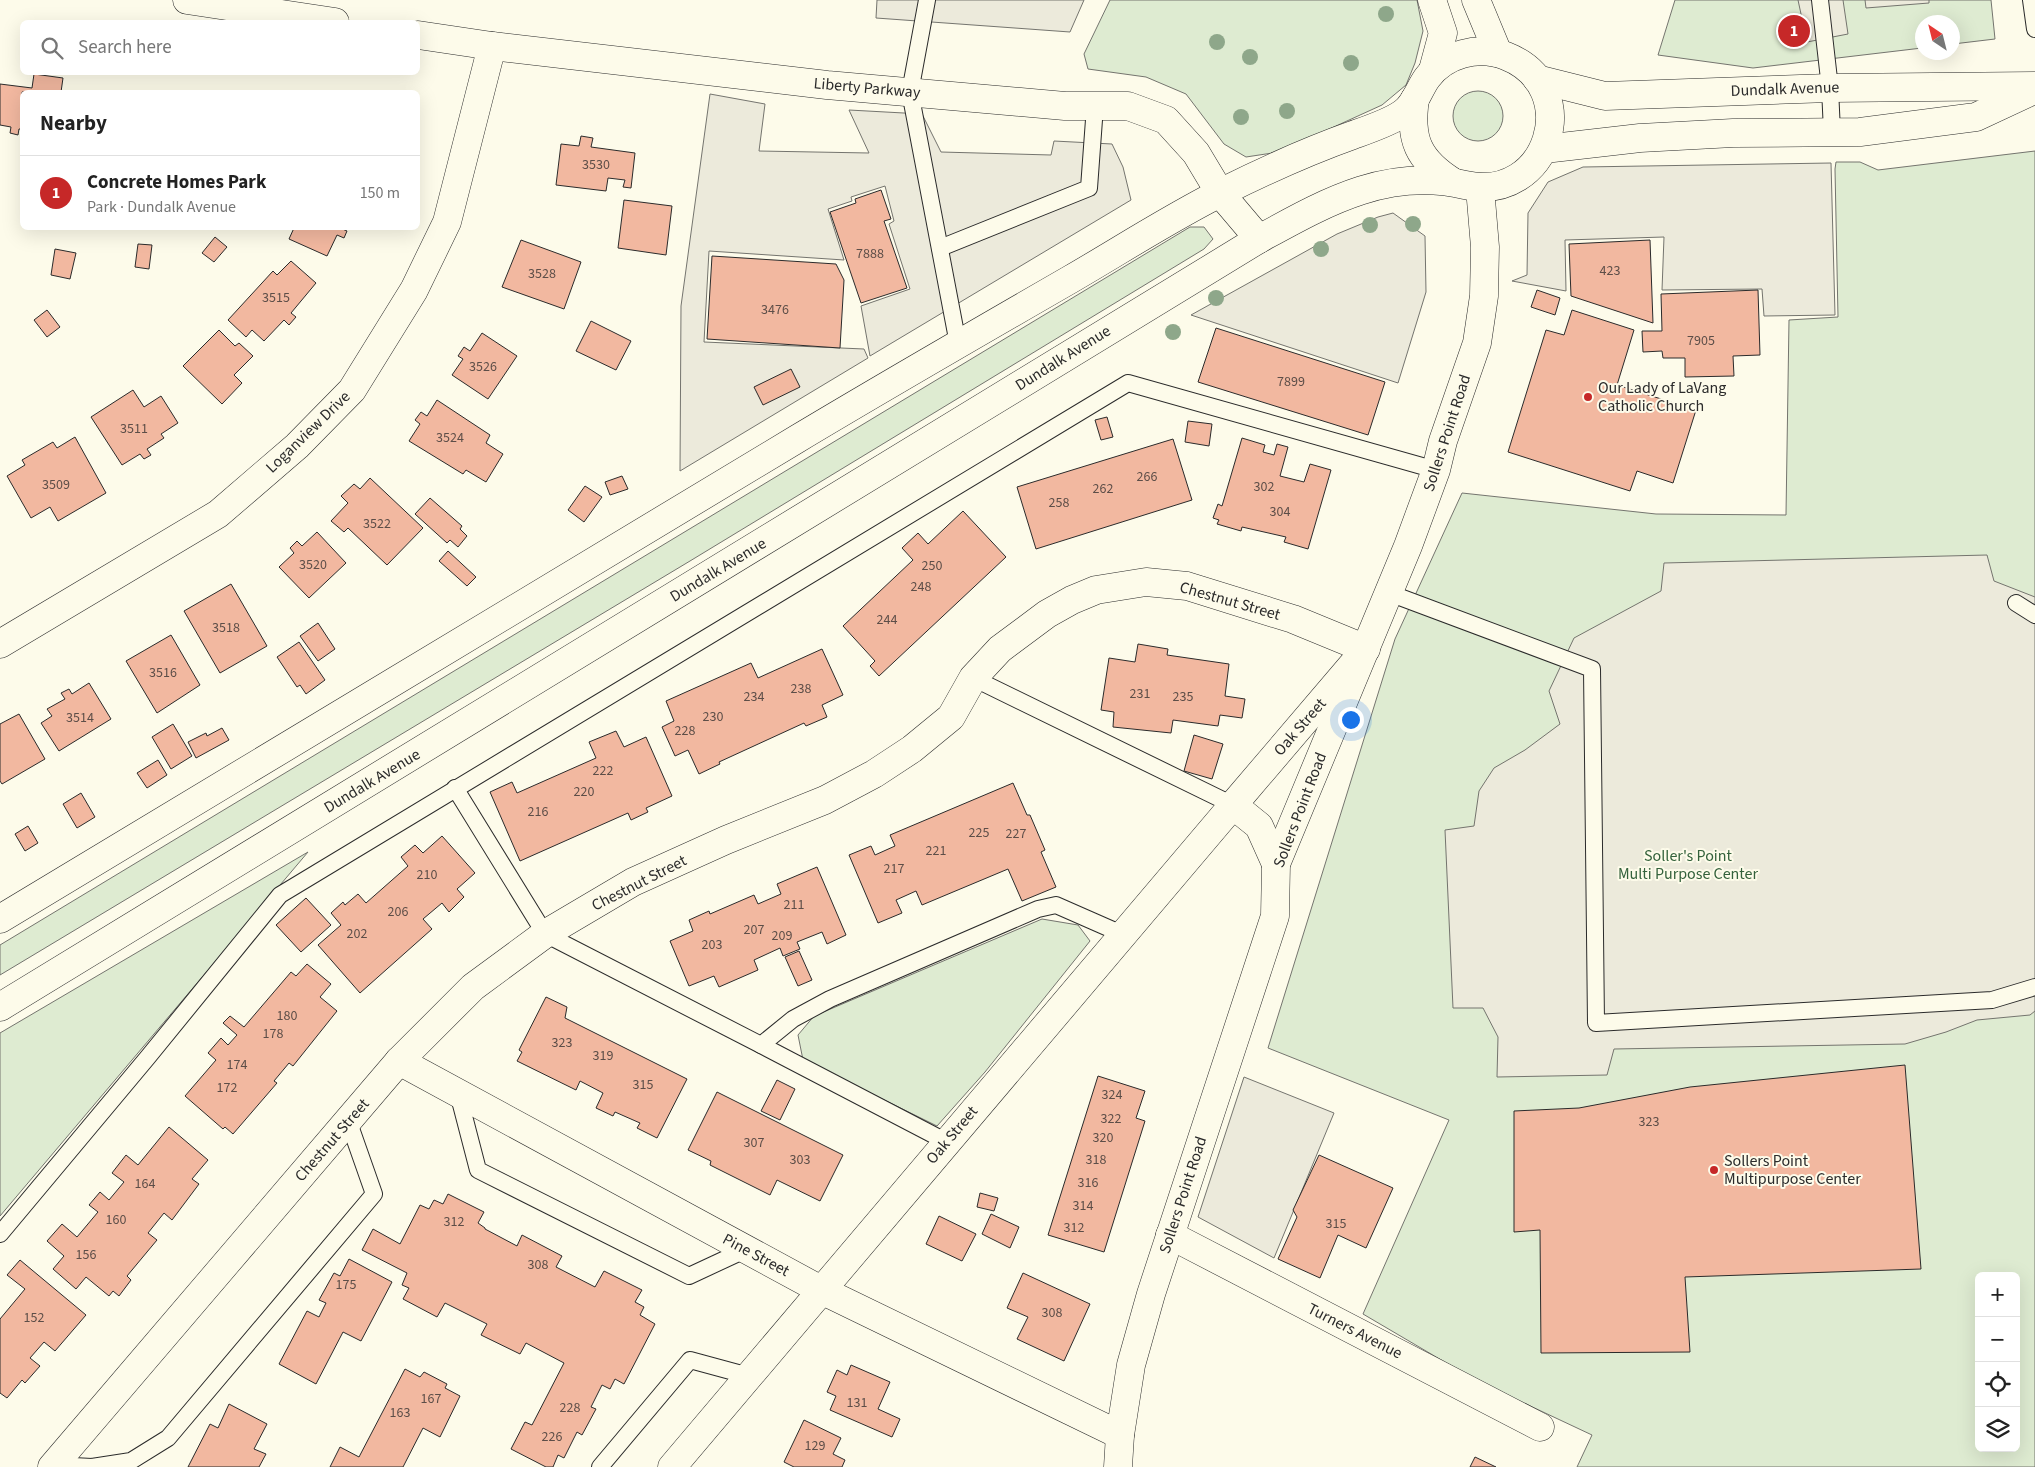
<!DOCTYPE html>
<meta charset="utf-8">
<style>
:root{--surface:#fff;--page:#f2f2f2;--text:#222;--muted:#767676;--line:#e0e0e0;--accent:#c62828}
body{margin:0;font-family:"Source Sans 3",sans-serif;background:var(--page);color:var(--text)}
.controls{position:absolute;right:15px;bottom:15px;display:grid;overflow:hidden;border-radius:8px;box-shadow:0 5px 20px #0002}
.controls button{width:45px;height:45px;display:grid;place-items:center;padding:0;border:0;border-bottom:1px solid var(--line);background:var(--surface);color:var(--text);font:25px sans-serif}
.compass{position:absolute;left:1915px;top:15px;width:45px;height:45px;border-radius:50%;background:var(--surface);box-shadow:0 5px 20px #0002;rotate:325deg}
.you{position:absolute;left:1350px;top:719px;width:18px;height:18px;margin:-12px;border:4px solid #fff;border-radius:50%;background:#1a73e8;box-shadow:0 0 0 8px #1a73e833}
.badge{display:grid;place-items:center;width:32px;height:32px;border-radius:50%;background:var(--accent);color:#fff;font-size:16px;font-weight:700}
.pin{position:absolute;translate:-50% -50%;border:2px solid #fff;box-shadow:0 1px 5px #0006}
.list{margin:0;padding:0;list-style:none}
h2{display:flex;justify-content:space-between;align-items:center;height:65px;margin:0;padding:0 20px;font-size:21px}
h2 small{font-size:16px;font-weight:400;color:var(--muted)}
.list li{display:grid;grid-template-columns:32px 1fr auto;gap:15px;align-items:center;box-sizing:border-box;height:75px;padding:0 20px;border-top:1px solid var(--line)}
.list b{display:block;font-size:19px;white-space:nowrap}
.list p{margin:0;font-size:16px;white-space:nowrap;color:var(--muted)}
.list em{font-size:16px;font-style:normal;color:var(--muted)}
.icon{flex:none;width:28px;height:28px;fill:none;stroke:currentColor;stroke-width:2;stroke-linecap:round;stroke-linejoin:round}
.map{position:relative;flex:none;width:2035px;height:1467px;overflow:hidden}
.search{position:absolute;background:var(--surface);box-shadow:0 5px 20px #0002;left:20px;top:20px;width:400px;height:55px;display:flex;align-items:center;gap:12px;box-sizing:border-box;padding:0 18px;border-radius:8px;color:var(--muted);font-size:19px}
.panel{position:absolute;background:var(--surface);box-shadow:0 5px 20px #0002;left:20px;top:90px;width:400px;height:140px;border-radius:8px}
.map>svg:first-child{display:block}
.green{fill:#deebd1;stroke:#74746e;fill-rule:evenodd}
.parking{fill:#eceadb;stroke:#74746e}
.building{fill:#f2b8a0;stroke:#2b2b2b}
.lines{fill:none;stroke-linecap:round;stroke-linejoin:round}
.lane-casing{stroke:#2b2b2b;stroke-width:18}
.street-casing{stroke:#2b2b2b;stroke-width:29}
.secondary-casing{stroke:#2b2b2b;stroke-width:29}
.lane{stroke:#fdfbea;stroke-width:16}
.street{stroke:#fdfbea;stroke-width:28}
.secondary{stroke:#fdfbea;stroke-width:28}
.tree{fill:#8ea78a}
.poi-dot{fill:#c62828;stroke:#fdfbea;stroke-width:2}
.labels{text-anchor:middle;dominant-baseline:central;stroke-width:4;stroke-linejoin:round;paint-order:stroke}
.number-label{font-size:14px;fill:#5d4e48}
.street-label{font-size:16px;fill:#2b2b2b;stroke:#fdfbea}
.poi-label{font-size:16px;fill:#2b2b2b;stroke:#fdfbea;text-anchor:start}
.park-label{font-size:16px;fill:#34623c;stroke:#fdfbea}
</style>
<div class="map">
<svg width="2035" height="1467" viewBox="0 0 2035 1467">
<rect width="100%" height="100%" fill="#fdfbea"/>
<g class="green">
<path d="M1110,0H1417L1423,31L1415,63L1406,85L1382,105L1279,152L1246,157L1224,144L1186,94L1146,77L1088,69L1084,54Z"/>
<path d="M1675,0H1991L1995,39L1953,44L1952,22H1922V48L1753,68L1658,55Z"/>
<circle cx="1478" cy="116" r="25"/>
<path d="M2035,151V1467H1577L1592,1435L1477,1381L1363,1314L1449,1120L1268,1048L1395,639L1462,493L1656,514L1786,515L1789,320L1838,317L1835,169L1836,162H1860L1878,170ZM1979,1276H2016V1448H1979Z"/>
<path d="M1190,227H1204L1213,239L1204,249L690,561L0,975V945Z"/>
<path d="M308,852L0,1216V1033Z"/>
<path d="M1042,919L1078,925L1090,941L985,1072L937,1126L803,1060L798,1035L814,1016Z"/>
</g>
<g class="parking">
<path d="M877,0H1084L1070,32L876,18Z"/>
<path d="M1798,0H1843L1848,34L1807,42Z"/>
<path d="M1865,0H1929V3L1866,8Z"/>
<path d="M710,94L765,104L759,151L869,153L849,110L922,114L941,152L1051,155L1054,141L1112,144L1123,167L1131,200L870,356L861,306L910,289L889,224L894,221L885,186L851,197L852,201L828,209L844,260L709,251L704,342L864,349L868,358L680,471L681,306Z"/>
<path d="M1831,163L1835,315L1764,316L1762,289L1662,290L1664,237L1565,240L1566,291L1512,281L1527,275L1528,213L1548,182L1583,167Z"/>
<path d="M1393,213L1425,236L1426,292L1398,383L1191,315L1337,234L1378,217Z"/>
<path d="M1987,555L1994,581L2035,597V1011L2030,1015L1977,1020L1946,1032L1905,1044L1614,1049L1607,1075L1497,1077L1498,1037L1483,1008H1453L1445,830L1474,826L1479,791L1494,768L1525,750L1560,724L1549,691L1574,638L1661,591L1664,563Z"/>
<path d="M1244,1077L1334,1113L1274,1258L1198,1217Z"/>
</g>
<g class="building">
<path d="M34,74L63,78L61,92H22V129H19L18,135L10,133L11,127L0,125V84L32,88Z"/>
<path d="M581,136L593,138L591,147L635,153L631,188L623,187L625,180L608,178L606,191L556,185L561,144L579,146Z"/>
<path d="M881,190L891,219L884,221L907,288L861,303L830,212L856,203L855,199Z"/>
<path d="M624,200L672,206L666,255L618,248Z"/>
<path d="M294,228H340L347,231L344,238L337,235L327,256L289,239Z"/>
<path d="M215,237L227,247L214,262L202,253Z"/>
<path d="M521,240L581,262L564,309L502,287Z"/>
<path d="M1650,240L1653,323L1571,296L1569,244Z"/>
<path d="M138,244L152,245L149,269L135,267Z"/>
<path d="M55,249L76,253L70,279L51,275Z"/>
<path d="M712,256L836,264L844,280L840,348L707,339Z"/>
<path d="M291,261L316,283L291,313L296,317L289,325L284,320L264,341L252,330L246,337L228,320L273,271L277,275Z"/>
<path d="M1537,290L1560,298L1555,315L1531,307Z"/>
<path d="M1758,290L1760,355L1733,356L1734,376L1685,377V358H1663L1662,351L1643,352L1642,331H1662L1661,294Z"/>
<path d="M47,310L60,327L47,337L34,320Z"/>
<path d="M1572,310L1634,330L1617,385L1696,410L1673,483L1637,471L1630,491L1508,452L1546,330L1564,335Z"/>
<path d="M591,321L631,341L616,370L576,351Z"/>
<path d="M1216,328L1385,382L1368,435L1198,382Z"/>
<path d="M219,330L235,346L239,343L253,356L234,375L242,383L222,404L183,366Z"/>
<path d="M482,333L517,356L488,399L452,375L463,359L458,356L464,347L470,351Z"/>
<path d="M791,369L800,387L763,405L754,387Z"/>
<path d="M133,390L144,407L161,396L178,423L161,434L164,438L147,449L151,455L144,459L140,454L122,465L91,417Z"/>
<path d="M437,400L490,435L486,443L503,454L486,482L466,470L463,474L409,441L420,424L415,420L421,412L427,416Z"/>
<path d="M1107,417L1113,437L1101,440L1095,420Z"/>
<path d="M1188,421L1212,424L1209,446L1185,442Z"/>
<path d="M75,437L106,493L58,521L50,507L31,518L7,476L25,465L22,460L53,442L57,448Z"/>
<path d="M1242,438L1265,445L1263,452L1274,455L1277,444L1288,447L1280,476L1304,482L1310,464L1331,470L1308,549L1284,542L1286,537L1242,527L1241,531L1217,524L1219,520L1213,518L1218,504L1222,506Z"/>
<path d="M1173,439L1192,500L1036,549L1017,487Z"/>
<path d="M622,476L628,489L610,495L605,482Z"/>
<path d="M370,478L423,528L387,565L348,528L344,532L331,521L348,503L341,496L354,484L360,489Z"/>
<path d="M585,486L602,497L584,522L568,510Z"/>
<path d="M430,498L462,526L460,529L467,536L458,547L450,540L447,543L415,514Z"/>
<path d="M963,511L1006,557L879,676L870,666L875,661L843,626L913,560L902,548L918,533L928,544Z"/>
<path d="M317,532L346,563L309,598L279,567L294,553L290,548L297,541L302,546Z"/>
<path d="M448,551L476,577L467,586L439,561Z"/>
<path d="M231,584L267,646L220,673L184,611Z"/>
<path d="M318,623L335,649L318,661L300,636Z"/>
<path d="M171,635L200,685L157,713L126,661Z"/>
<path d="M299,642L325,680L306,694L300,685L297,687L277,657Z"/>
<path d="M1138,644L1168,649L1167,655L1229,664L1225,696L1245,699L1242,718L1220,715L1218,726L1173,720L1171,733L1113,727L1114,712L1101,710L1109,658L1135,662Z"/>
<path d="M822,649L843,695L822,705L827,717L806,726L804,723L719,762L720,764L699,774L688,750L675,756L662,727L674,721L666,701L751,663L758,678Z"/>
<path d="M89,683L111,719L59,751L41,723L52,716L47,709L65,699L61,693L69,689L72,694Z"/>
<path d="M19,714L45,759L2,784L0,781V724Z"/>
<path d="M173,724L192,756L171,769L152,737Z"/>
<path d="M222,728L229,740L196,758L188,742L206,733L207,736Z"/>
<path d="M616,731L624,747L646,737L672,796L646,808L648,812L631,820L628,813L520,861L490,792L512,782L517,793L596,758L589,742Z"/>
<path d="M1194,735L1223,744L1212,779L1184,771Z"/>
<path d="M158,760L167,775L147,788L137,773Z"/>
<path d="M1013,783L1027,815H1030L1045,850L1041,852L1056,887L1022,901L1008,869L922,905L916,891L896,900L902,913L878,923L849,855L871,846L875,855L895,846L890,835Z"/>
<path d="M81,793L95,817L77,828L63,804Z"/>
<path d="M28,826L38,843L25,851L15,834Z"/>
<path d="M442,836L475,873L457,889L464,897L449,912L442,903L423,919L432,929L360,993L318,945L341,925L331,913L343,902L345,905L358,894L366,903L408,866L401,857L415,845L423,853Z"/>
<path d="M817,867L846,935L827,944L822,932L797,942L800,949L783,956L780,948L754,960L758,970L719,987L714,976L689,986L670,941L693,931L689,920L709,911L710,914L754,895L758,904L781,894L777,884Z"/>
<path d="M306,898L331,925L301,952L276,925Z"/>
<path d="M799,951L812,980L798,986L785,957Z"/>
<path d="M307,964L331,984L320,997L337,1011L293,1066L289,1063L274,1081L277,1083L233,1134L225,1127L223,1129L185,1096L216,1060L208,1053L221,1038L228,1045L237,1035L223,1023L230,1016L244,1027L291,972L296,976Z"/>
<path d="M546,997L567,1007L565,1018L687,1079L657,1138L637,1128L640,1123L615,1112L613,1116L596,1108L603,1093L580,1081L576,1090L517,1061L522,1052L519,1050Z"/>
<path d="M1905,1065L1921,1269L1685,1277L1690,1352L1541,1353L1540,1230L1514,1232V1111L1579,1108L1690,1087Z"/>
<path d="M1098,1076L1145,1091L1136,1118L1145,1121L1104,1252L1048,1235Z"/>
<path d="M777,1080L795,1089L780,1120L761,1111Z"/>
<path d="M717,1092L843,1155L820,1201L777,1180L770,1195L710,1165L711,1161L688,1150Z"/>
<path d="M169,1127L208,1160L192,1179L199,1184L172,1220L164,1213L148,1233L157,1240L127,1276L131,1280L119,1296L113,1291L109,1296L86,1277L76,1289L53,1269L64,1256L47,1241L62,1224L77,1237L98,1212L89,1205L100,1192L109,1200L124,1182L112,1173L126,1155L138,1165Z"/>
<path d="M1319,1155L1393,1188L1366,1248L1338,1235L1320,1278L1278,1259L1297,1217L1293,1210Z"/>
<path d="M980,1193L998,1198L994,1211L977,1207Z"/>
<path d="M448,1194L484,1212L478,1223L485,1228V1229L517,1246L522,1235L562,1256L556,1267L595,1287L604,1271L642,1290L635,1302L644,1307L640,1315L655,1324L624,1384L615,1379L610,1389L602,1385L591,1407L596,1409L582,1435L577,1432L564,1458L558,1455L553,1467H546L511,1449L525,1422L532,1425L564,1363L526,1343L520,1354L481,1335L487,1324L445,1303L437,1317L403,1299L409,1288L402,1285L407,1273L362,1250L373,1229L400,1244L420,1205L429,1209L434,1200L443,1204Z"/>
<path d="M991,1214L1019,1227L1010,1248L982,1234Z"/>
<path d="M939,1216L976,1234L962,1261L926,1244Z"/>
<path d="M349,1259L392,1282L361,1341L343,1332L316,1384L279,1364L307,1311L319,1317L326,1303L319,1300L334,1273L340,1276Z"/>
<path d="M20,1260L86,1315L55,1351L44,1342L30,1358L40,1366L25,1383L22,1380L7,1398L0,1393V1319L25,1289L7,1275Z"/>
<path d="M1023,1273L1090,1304L1064,1361L1017,1339L1028,1317L1007,1308Z"/>
<path d="M851,1365L890,1382L878,1409L900,1419L892,1437L830,1410L836,1396L827,1392L837,1370L847,1375Z"/>
<path d="M405,1369L420,1377L424,1372L447,1384L445,1388L460,1396L440,1437L423,1428L403,1467H330L340,1447L359,1457Z"/>
<path d="M229,1404L267,1424L254,1449L266,1454L259,1467H188L210,1424L218,1428Z"/>
<path d="M804,1420L841,1438L833,1454L845,1460L842,1467H794L784,1462Z"/>
<path d="M1475,1457L1496,1467H1470Z"/>
</g>
<g class="lines">
<defs>
<g id="lane">
<path d="M927,0L910,92L958,344"/>
<path d="M1820,0L1830,88L1832,132"/>
<path d="M2031,0L2035,29"/>
<path d="M940,248L1089,188L1095,106"/>
<path d="M1389,593L1592,669L1596,1023L1992,1000L2035,987"/>
<path d="M2016,603L2035,615"/>
<path d="M973,678L1233,805"/>
<path d="M455,788L545,934L761,1045L793,1019L830,999L1038,909L1056,905L1122,934"/>
<path d="M761,1045L947,1142"/>
<path d="M458,1093L478,1170L689,1276L747,1249"/>
<path d="M0,1234L148,1057L280,895L1128,383L1436,470"/>
<path d="M54,1465L92,1467L131,1461L168,1438L374,1194L348,1120"/>
<path d="M600,1467L690,1360L749,1376"/>
</g>
<g id="street">
<path d="M1537,79L1605,96L1830,88L2035,86"/>
<path d="M1544,149L1640,138L1733,133L1860,132L1976,117L2034,90"/>
<path d="M0,644L218,514L297,446L352,390L414,290L447,222L492,46"/>
<path d="M399,1061L821,1290L1120,1435"/>
<path d="M1170,1235L1540,1427"/>
<path d="M52,1467L399,1061L473,987L545,934L633,882L726,840L825,800L874,774L912,749L951,717L973,678L1000,649L1047,614L1072,600L1096,590L1146,582L1187,586L1293,619L1366,649L1233,805"/>
<path d="M672,1467L1233,805L1259,826L1276,864"/>
</g>
<g id="secondary">
<path d="M187,0L335,22"/>
<path d="M1432,0L1443,33L1433,70"/>
<path d="M1476,0L1498,53"/>
<path d="M418,35L492,46L827,85L1065,106H1128L1166,120L1196,153L1220,193L1259,239"/>
<path d="M1415,99C1409,139 1418,160 1453,182"/>
<path d="M0,919C266,759 531,599 797,439C887,385 979,332 1071,279C1121,250 1170,218 1222,192C1264,171 1308,151 1353,135C1367,130 1391,122 1403,113C1415,105 1419,89 1427,78C1445,54 1478,45 1506,56C1585,87 1549,204 1465,185C1386,167 1325,203 1259,239L0,1007"/>
<path d="M1118,1467L1120,1435L1131,1365L1151,1294L1275,916L1276,864L1408,546L1436,470L1443,441L1477,343L1484,296L1485,247L1480,188"/>
</g>
</defs>
<use href="#lane" class="lane-casing"/>
<use href="#street" class="street-casing"/>
<use href="#secondary" class="secondary-casing"/>
<use href="#lane" class="lane"/>
<use href="#street" class="street"/>
<use href="#secondary" class="secondary"/>
</g>
<g class="tree">
<circle cx="1386" cy="14" r="8"/>
<circle cx="1217" cy="42" r="8"/>
<circle cx="1250" cy="57" r="8"/>
<circle cx="1351" cy="63" r="8"/>
<circle cx="1287" cy="111" r="8"/>
<circle cx="1241" cy="117" r="8"/>
<circle cx="1413" cy="224" r="8"/>
<circle cx="1370" cy="225" r="8"/>
<circle cx="1321" cy="249" r="8"/>
<circle cx="1216" cy="298" r="8"/>
<circle cx="1173" cy="332" r="8"/>
</g>
<g class="poi-dot">
<circle cx="1588" cy="397" r="5"/>
<circle cx="1714" cy="1170" r="5"/>
</g>
<g class="labels">
<g class="number-label">
<text x="596" y="165">3530</text>
<text x="870" y="254">7888</text>
<text x="1610" y="271">423</text>
<text x="542" y="274">3528</text>
<text x="276" y="298">3515</text>
<text x="775" y="310">3476</text>
<text x="1701" y="341">7905</text>
<text x="483" y="367">3526</text>
<text x="1291" y="382">7899</text>
<text x="134" y="429">3511</text>
<text x="450" y="438">3524</text>
<text x="1147" y="477">266</text>
<text x="56" y="485">3509</text>
<text x="1264" y="487">302</text>
<text x="1103" y="489">262</text>
<text x="1059" y="503">258</text>
<text x="1280" y="512">304</text>
<text x="377" y="524">3522</text>
<text x="313" y="565">3520</text>
<text x="932" y="566">250</text>
<text x="921" y="587">248</text>
<text x="887" y="620">244</text>
<text x="226" y="628">3518</text>
<text x="163" y="673">3516</text>
<text x="801" y="689">238</text>
<text x="1140" y="694">231</text>
<text x="754" y="697">234</text>
<text x="1183" y="697">235</text>
<text x="713" y="717">230</text>
<text x="80" y="718">3514</text>
<text x="685" y="731">228</text>
<text x="603" y="771">222</text>
<text x="584" y="792">220</text>
<text x="538" y="812">216</text>
<text x="979" y="833">225</text>
<text x="1016" y="834">227</text>
<text x="936" y="851">221</text>
<text x="894" y="869">217</text>
<text x="427" y="875">210</text>
<text x="794" y="905">211</text>
<text x="398" y="912">206</text>
<text x="754" y="930">207</text>
<text x="357" y="934">202</text>
<text x="782" y="936">209</text>
<text x="712" y="945">203</text>
<text x="287" y="1016">180</text>
<text x="273" y="1034">178</text>
<text x="562" y="1043">323</text>
<text x="603" y="1056">319</text>
<text x="237" y="1065">174</text>
<text x="643" y="1085">315</text>
<text x="227" y="1088">172</text>
<text x="1112" y="1095">324</text>
<text x="1111" y="1119">322</text>
<text x="1649" y="1122">323</text>
<text x="1103" y="1138">320</text>
<text x="754" y="1143">307</text>
<text x="800" y="1160">303</text>
<text x="1096" y="1160">318</text>
<text x="1088" y="1183">316</text>
<text x="145" y="1184">164</text>
<text x="1083" y="1206">314</text>
<text x="116" y="1220">160</text>
<text x="454" y="1222">312</text>
<text x="1336" y="1224">315</text>
<text x="1074" y="1228">312</text>
<text x="86" y="1255">156</text>
<text x="538" y="1265">308</text>
<text x="346" y="1285">175</text>
<text x="1052" y="1313">308</text>
<text x="34" y="1318">152</text>
<text x="431" y="1399">167</text>
<text x="857" y="1403">131</text>
<text x="570" y="1408">228</text>
<text x="400" y="1413">163</text>
<text x="552" y="1437">226</text>
<text x="815" y="1446">129</text>
</g>
<g class="street-label">
<text transform="translate(867 88) rotate(5)">Liberty Parkway</text>
<text transform="translate(1785 89) rotate(-2)">Dundalk Avenue</text>
<text transform="translate(1063 358) rotate(-32)">Dundalk Avenue</text>
<text transform="translate(308 432) rotate(-44)">Loganview Drive</text>
<text transform="translate(1447 433) rotate(-72)">Sollers Point Road</text>
<text transform="translate(718 570) rotate(-31)">Dundalk Avenue</text>
<text transform="translate(1230 601) rotate(16)">Chestnut Street</text>
<text transform="translate(1300 727) rotate(-49)">Oak Street</text>
<text transform="translate(372 781) rotate(-31)">Dundalk Avenue</text>
<text transform="translate(1300 810) rotate(-69)">Sollers Point Road</text>
<text transform="translate(639 883) rotate(-27)">Chestnut Street</text>
<text transform="translate(952 1135) rotate(-50)">Oak Street</text>
<text transform="translate(332 1140) rotate(-49)">Chestnut Street</text>
<text transform="translate(1183 1195) rotate(-72)">Sollers Point Road</text>
<text transform="translate(756 1255) rotate(28)">Pine Street</text>
<text transform="translate(1355 1331) rotate(27)">Turners Avenue</text>
</g>
<g class="poi-label">
<text x="1598" y="388">Our Lady of LaVang<tspan x="1598" dy="18">Catholic Church</tspan></text>
<text x="1724" y="1161">Sollers Point<tspan x="1724" dy="18">Multipurpose Center</tspan></text>
</g>
<g class="park-label">
<text x="1688" y="856">Soller's Point<tspan x="1688" dy="18">Multi Purpose Center</tspan></text>
</g>
</g>
</svg>
<div class="controls">
<button>+</button>
<button>−</button>
<button><svg class="icon" aria-label="locate" viewBox="0 0 24 24"><circle cx="12" cy="12" r="6"/><path d="M12 2v4M12 18v4M2 12h4M18 12h4"/></svg></button>
<button><svg class="icon" aria-label="layers" viewBox="0 0 24 24"><path d="M12 4l9 5-9 5-9-5zM3 14l9 5 9-5"/></svg></button>
</div>
<svg class="compass" viewBox="-18 -18 36 36"><path d="M0-13l5 13h-10z" fill="#e53935"/><path d="M0 13l5-13h-10z" fill="#767676"/></svg>
<div class="you"></div>
<div class="pin badge" style="left:1794px;top:31px">1</div>
<div class="search"><svg class="icon" aria-label="search" viewBox="0 0 24 24"><circle cx="10" cy="10" r="6"/><path d="M15 15l6 6"/></svg>Search here</div>
<section class="panel">
<h2>Nearby<small></small></h2>
<ul class="list">
<li><span class="badge">1</span><div><b>Concrete Homes Park</b><p>Park · Dundalk Avenue</p></div><em>150 m</em></li>
</ul>
</section>
</div>
